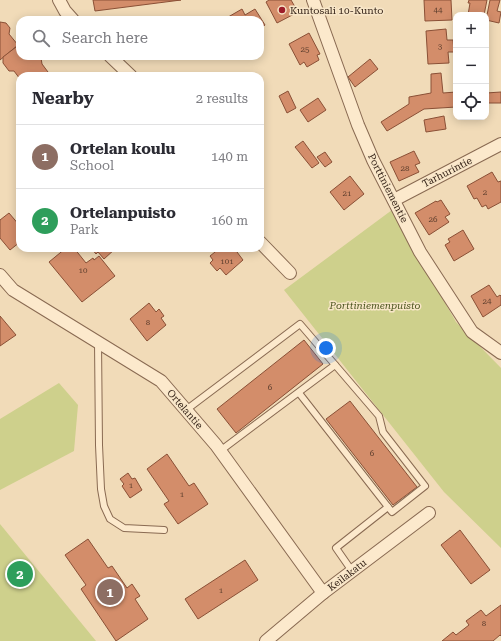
<!DOCTYPE html>
<meta charset="utf-8">
<style>
:root{--surface:#fff;--page:#f7f7f7;--text:#2b2b33;--muted:#7c7c81;--line:#e1e1e2;--accent:#0f766e}
body{margin:0;font-family:"Roboto Serif",serif;background:var(--page);color:var(--text)}
.controls{position:absolute;right:12px;top:12px;display:grid;overflow:hidden;border-radius:8px;box-shadow:0 2px 10px #0003}
.controls button{width:36px;height:36px;display:grid;place-items:center;padding:0;border:0;border-bottom:1px solid var(--line);background:var(--surface);color:var(--text);font:20px sans-serif}
.you{position:absolute;left:326px;top:348px;width:14px;height:14px;margin:-10px;border:3px solid #fff;border-radius:50%;background:#1a73e8;box-shadow:0 0 0 6px #1a73e833}
.badge{display:grid;place-items:center;width:26px;height:26px;border-radius:50%;background:var(--accent);color:#fff;font-size:13px;font-weight:700}
.pin{position:absolute;translate:-50% -50%;border:2px solid #fff;box-shadow:0 1px 4px #0006}
.list{margin:0;padding:0;list-style:none}
h2{display:flex;justify-content:space-between;align-items:center;height:52px;margin:0;padding:0 16px;font-size:17px}
h2 small{font-size:13px;font-weight:400;color:var(--muted)}
.list li{display:grid;grid-template-columns:26px 1fr auto;gap:12px;align-items:center;box-sizing:border-box;height:64px;padding:0 16px;border-top:1px solid var(--line)}
.list b{display:block;font-size:15px;white-space:nowrap}
.list p{margin:0;font-size:13px;white-space:nowrap;color:var(--muted)}
.list em{font-size:13px;font-style:normal;color:var(--muted)}
.icon{flex:none;width:22px;height:22px;fill:none;stroke:currentColor;stroke-width:2;stroke-linecap:round;stroke-linejoin:round}
.map{position:relative;flex:none;width:501px;height:641px;overflow:hidden}
.search{position:absolute;background:var(--surface);box-shadow:0 2px 10px #0003;left:16px;top:16px;width:248px;height:44px;display:flex;align-items:center;gap:10px;box-sizing:border-box;padding:0 14px;border-radius:12px;color:var(--muted);font-size:15px}
.panel{position:absolute;background:var(--surface);box-shadow:0 2px 10px #0003;left:16px;top:72px;width:248px;height:180px;border-radius:12px}
.map>svg:first-child{display:block}
.green{fill:#ced08c}
.building{fill:#d38d6a;stroke:#8a5036}
.lines{fill:none;stroke-linecap:round;stroke-linejoin:round}
.lane-casing{stroke:#896a52;stroke-width:8}
.street-casing{stroke:#896a52;stroke-width:14}
.lane{stroke:#fce9cc;stroke-width:6}
.street{stroke:#fce9cc;stroke-width:12}
.poi-dot{fill:#9d1d29;stroke:#f8e6c8;stroke-width:1.5}
.labels{text-anchor:middle;dominant-baseline:central;stroke-width:3;stroke-linejoin:round;paint-order:stroke}
.number-label{font-size:8px;fill:#5d3e2d}
.poi-label{font-size:10px;fill:#362419;stroke:#f8e6c8;text-anchor:start}
.street-label{font-size:10px;fill:#362419;stroke:#f8e6c8}
.park-label{font-size:10px;font-style:italic;fill:#4b541e;stroke:#f8e6c8}
</style>
<div class="map">
<svg width="501" height="641" viewBox="0 0 501 641">
<rect width="100%" height="100%" fill="#f1dbb8"/>
<g class="green">
<path d="M392,210L456,322L501,368V548L444,492L284,290Z"/>
<path d="M59,383L78,405L74,451L0,490V419Z"/>
<path d="M0,524L96,641H0Z"/>
</g>
<g class="building">
<path d="M93,0H181L95,11Z"/>
<path d="M269,0H291L298,12L277,23L266,2Z"/>
<path d="M424,0H451L452,20L425,21Z"/>
<path d="M469,0H487L484,15H468L470,3H468Z"/>
<path d="M490,0H500L497,11L501,12L499,23L486,20Z"/>
<path d="M242,9L245,15L255,9L265,25L260,29V20H223Z"/>
<path d="M0,22L6,23L10,28L9,34L18,45L0,60Z"/>
<path d="M446,29L447,40H453L454,52H448L449,63L428,64L426,31Z"/>
<path d="M309,33L320,54L317,55L319,60L307,67L304,62L300,65L289,44Z"/>
<path d="M20,44V56H40L41,58L42,64L51,76H20V79L14,71H9L3,63V57Z"/>
<path d="M370,59L378,69L355,87L348,77Z"/>
<path d="M441,73L443,93L456,92V107L424,109L387,131L381,122L409,104V97L431,93V74Z"/>
<path d="M288,91L296,108L287,113L279,96Z"/>
<path d="M501,92V103H486V93Z"/>
<path d="M318,98L326,110L308,122L300,110Z"/>
<path d="M444,116L446,129L426,132L424,120Z"/>
<path d="M303,141L319,163L312,168L295,147Z"/>
<path d="M414,151L420,163L415,165L419,172L399,181L390,162Z"/>
<path d="M325,152L332,162L325,167L317,157Z"/>
<path d="M492,172L498,182L501,181V202L488,209L486,205L482,207L477,198L474,199L467,186Z"/>
<path d="M350,176L364,194L344,210L330,192Z"/>
<path d="M441,200L450,214L445,217L449,222L429,235L415,213L436,201L437,202Z"/>
<path d="M9,213L20,226V242L10,250L0,238V220Z"/>
<path d="M463,230L474,249L454,261L445,245L450,242L448,239Z"/>
<path d="M66,248H70L72,250L74,248L86,263L93,258L94,260L99,256L115,276L82,302L49,262Z"/>
<path d="M91,248H115V249L104,259L98,252L96,254Z"/>
<path d="M220,248H234L243,260L226,275L220,268L217,271L210,263L213,260L210,256Z"/>
<path d="M489,285L497,297L500,295L501,296V305L483,317L471,296Z"/>
<path d="M149,303L156,312L159,309L164,316L161,318L166,325L147,341L130,319Z"/>
<path d="M0,316L16,335L0,346Z"/>
<path d="M304,340L323,364L236,433L217,409Z"/>
<path d="M350,401L417,487L393,505L326,419Z"/>
<path d="M167,454L189,486L194,483L208,504L178,524L164,504L169,501L147,469Z"/>
<path d="M128,473L132,479L135,478L142,490L130,498L122,486L124,484L120,479Z"/>
<path d="M460,530L490,570L471,584L441,545Z"/>
<path d="M88,539L108,568L112,566L127,588L132,584L140,596L135,599L148,619L116,641L81,589L86,585L65,555Z"/>
<path d="M245,560L258,580L198,619L185,599Z"/>
<path d="M501,605V636L500,635L493,641H442L453,632L456,635L469,625L466,621L481,610L486,616Z"/>
</g>
<g class="lines">
<defs>
<g id="lane">
<path d="M98,342L99,445L101,489L104,506L110,519L124,528L164,530"/>
<path d="M299,393L388,507L336,548L352,571"/>
<path d="M186,410L300,324L379,416L383,432L425,486L392,512L388,507"/>
<path d="M220,451L335,365"/>
</g>
<g id="street">
<path d="M59,0L65,11L73,20"/>
<path d="M313,0L358,125L373,160L420,252L472,332L501,353"/>
<path d="M110,56L131,76"/>
<path d="M394,200L501,144"/>
<path d="M260,242L290,273"/>
<path d="M0,275L13,290L161,381L216,445L323,593"/>
<path d="M266,641L323,593L429,513"/>
</g>
</defs>
<use href="#lane" class="lane-casing"/>
<use href="#street" class="street-casing"/>
<use href="#lane" class="lane"/>
<use href="#street" class="street"/>
</g>
<circle class="poi-dot" cx="282" cy="10" r="4"/>
<g class="labels">
<g class="number-label">
<text x="438" y="10">44</text>
<text x="440" y="46">3</text>
<text x="305" y="49">25</text>
<text x="405" y="168">28</text>
<text x="485" y="192">2</text>
<text x="347" y="193">21</text>
<text x="433" y="219">26</text>
<text x="227" y="261">101</text>
<text x="83" y="270">10</text>
<text x="487" y="301">24</text>
<text x="148" y="322">8</text>
<text x="270" y="387">6</text>
<text x="372" y="453">6</text>
<text x="131" y="485">1</text>
<text x="182" y="494">1</text>
<text x="221" y="590">1</text>
<text x="484" y="623">8</text>
</g>
<g class="poi-label">
<text x="290" y="10">Kuntosali 10-Kunto</text>
</g>
<g class="street-label">
<text transform="translate(447 172) rotate(-27)">Tarhurintie</text>
<text transform="translate(388 188) rotate(63)">Porttiniementie</text>
<text transform="translate(185 409) rotate(49)">Ortelantie</text>
<text transform="translate(347 575) rotate(-37)">Keilakatu</text>
</g>
<g class="park-label">
<text x="375" y="305">Porttiniemenpuisto</text>
</g>
</g>
</svg>
<div class="controls">
<button>+</button>
<button>−</button>
<button><svg class="icon" aria-label="locate" viewBox="0 0 24 24"><circle cx="12" cy="12" r="6"/><path d="M12 2v4M12 18v4M2 12h4M18 12h4"/></svg></button>
</div>
<div class="you"></div>
<div class="pin badge" style="left:110px;top:592px;background:#8d6e63">1</div>
<div class="pin badge" style="left:20px;top:574px;background:#2e9e5b">2</div>
<div class="search"><svg class="icon" aria-label="search" viewBox="0 0 24 24"><circle cx="10" cy="10" r="6"/><path d="M15 15l6 6"/></svg>Search here</div>
<section class="panel">
<h2>Nearby<small>2 results</small></h2>
<ul class="list">
<li><span class="badge" style="background:#8d6e63">1</span><div><b>Ortelan koulu</b><p>School</p></div><em>140 m</em></li>
<li><span class="badge" style="background:#2e9e5b">2</span><div><b>Ortelanpuisto</b><p>Park</p></div><em>160 m</em></li>
</ul>
</section>
</div>
